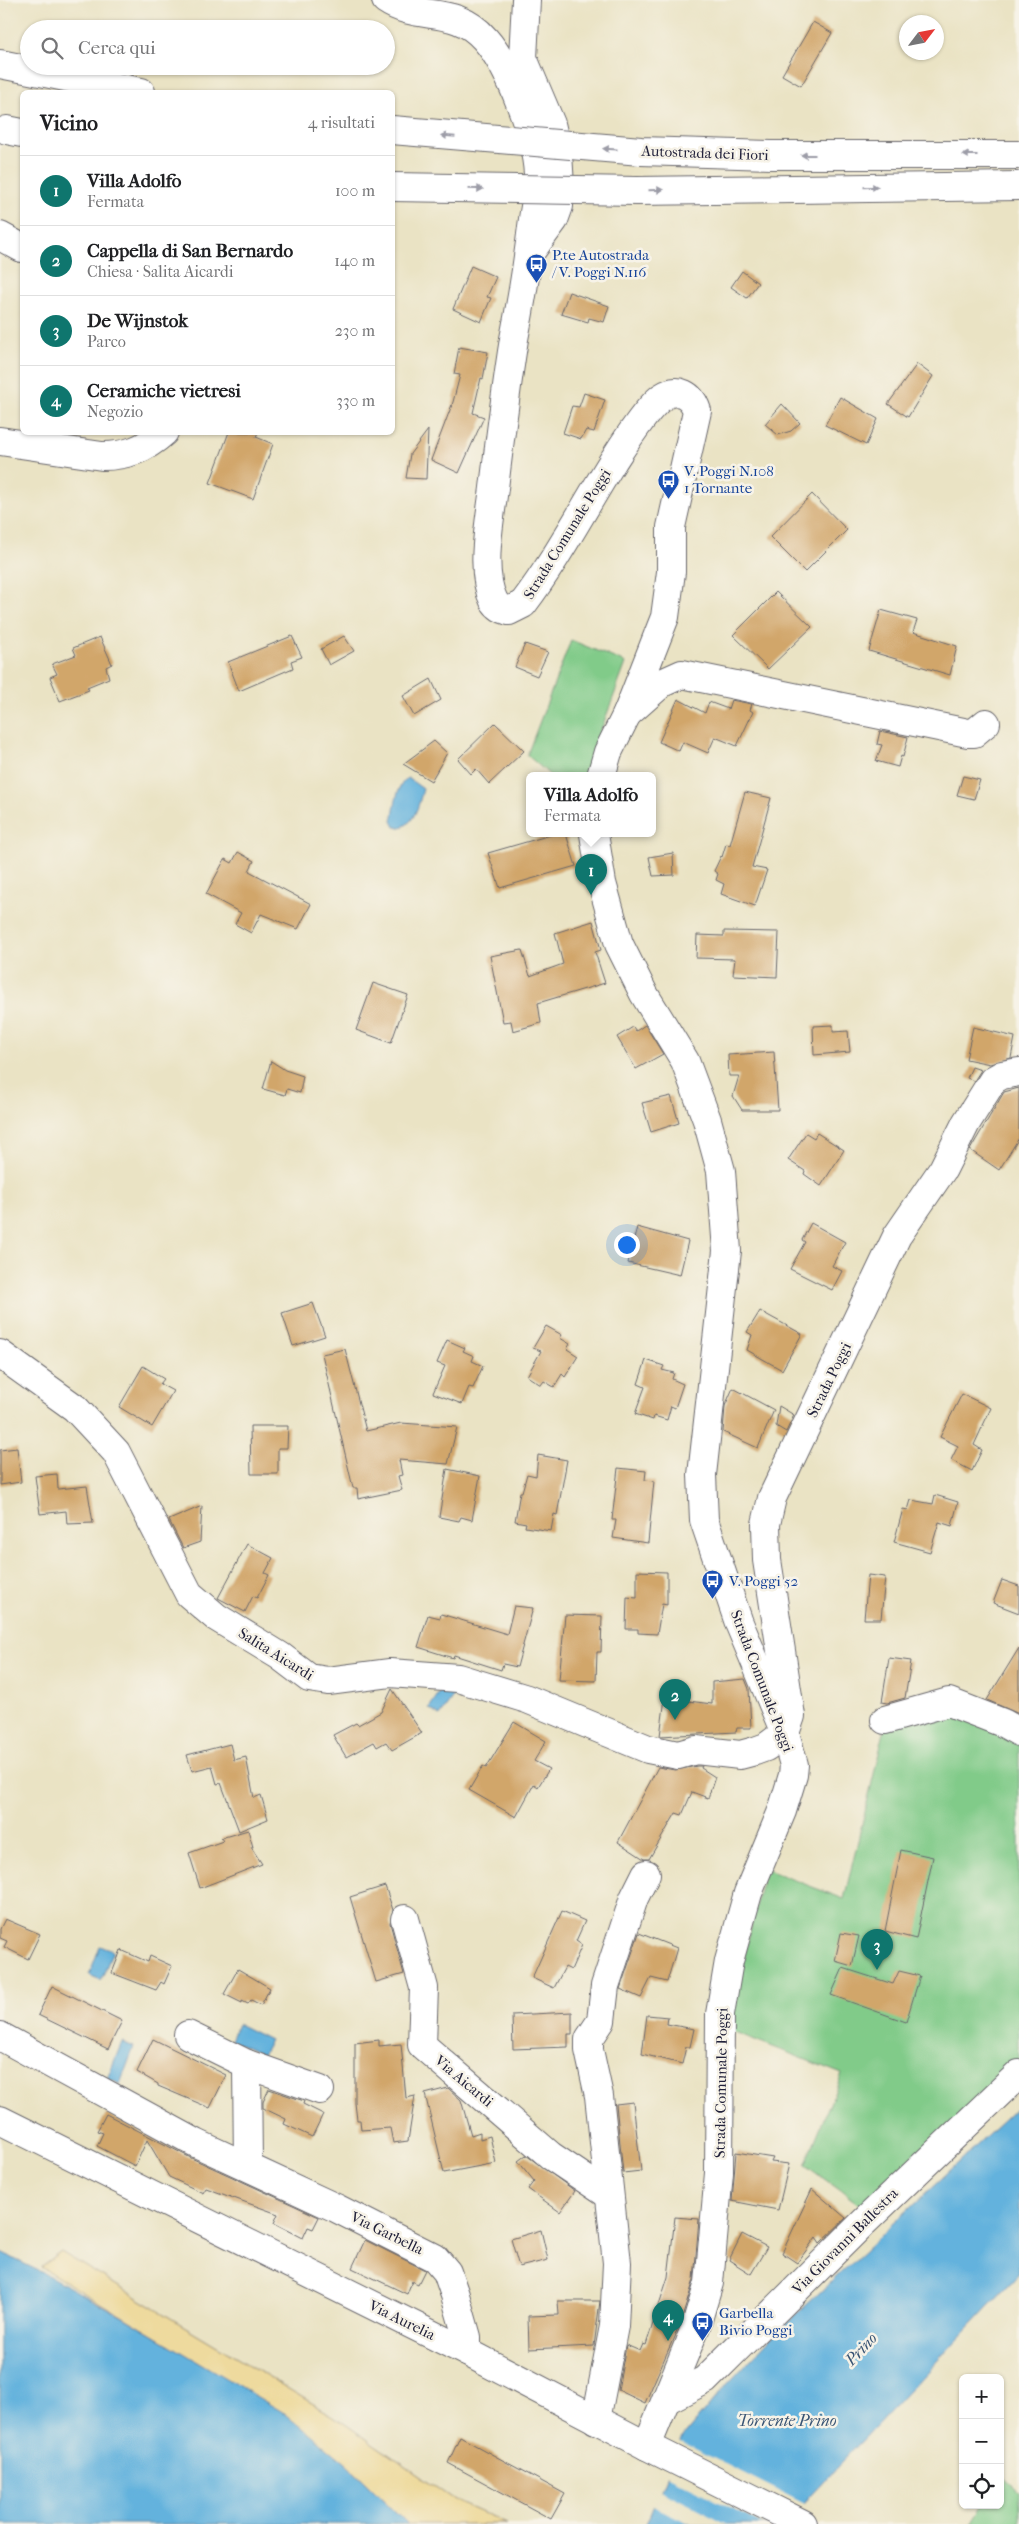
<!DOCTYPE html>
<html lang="it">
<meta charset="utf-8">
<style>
:root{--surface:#fff;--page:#f6f6f6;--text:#202124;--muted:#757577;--line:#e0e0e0;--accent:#0f766e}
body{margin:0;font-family:"IM FELL French Canon",serif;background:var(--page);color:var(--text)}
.controls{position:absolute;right:15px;bottom:15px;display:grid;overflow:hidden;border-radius:8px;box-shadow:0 1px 4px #0004}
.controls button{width:45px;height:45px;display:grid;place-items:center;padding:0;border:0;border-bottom:1px solid var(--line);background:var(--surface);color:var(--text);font:25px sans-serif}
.compass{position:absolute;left:899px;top:15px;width:45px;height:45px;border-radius:50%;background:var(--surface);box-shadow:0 1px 4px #0004;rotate:58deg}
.you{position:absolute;left:626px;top:1244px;width:18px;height:18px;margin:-12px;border:4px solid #fff;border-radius:50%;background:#1a73e8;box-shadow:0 0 0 8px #1a73e833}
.badge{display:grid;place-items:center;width:32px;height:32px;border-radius:50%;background:var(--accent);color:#fff;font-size:16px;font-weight:700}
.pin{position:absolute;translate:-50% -41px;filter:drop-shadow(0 1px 2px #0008)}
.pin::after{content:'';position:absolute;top:26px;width:18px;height:15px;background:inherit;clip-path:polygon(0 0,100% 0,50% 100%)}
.popup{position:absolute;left:526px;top:772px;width:130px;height:65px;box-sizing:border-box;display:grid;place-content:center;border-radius:8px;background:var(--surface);filter:drop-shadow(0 1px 4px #0005);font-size:16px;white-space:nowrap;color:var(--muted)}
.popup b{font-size:19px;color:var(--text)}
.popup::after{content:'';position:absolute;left:50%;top:100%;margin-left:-10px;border:10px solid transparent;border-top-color:var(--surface)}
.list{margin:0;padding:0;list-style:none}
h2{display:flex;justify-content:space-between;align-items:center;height:65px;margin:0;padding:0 20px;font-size:21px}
h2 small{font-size:16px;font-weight:400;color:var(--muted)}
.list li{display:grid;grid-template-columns:32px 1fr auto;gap:15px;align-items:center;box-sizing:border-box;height:70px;padding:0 20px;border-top:1px solid var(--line)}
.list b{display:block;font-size:19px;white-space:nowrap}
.list p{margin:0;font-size:16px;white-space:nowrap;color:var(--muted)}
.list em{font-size:16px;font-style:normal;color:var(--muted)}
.icon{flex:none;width:28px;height:28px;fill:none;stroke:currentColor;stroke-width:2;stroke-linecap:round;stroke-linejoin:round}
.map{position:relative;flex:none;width:1019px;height:2524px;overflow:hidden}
.search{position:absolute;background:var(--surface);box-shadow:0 1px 4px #0004;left:20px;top:20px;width:375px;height:55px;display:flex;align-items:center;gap:12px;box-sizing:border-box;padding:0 18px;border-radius:28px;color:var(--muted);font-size:19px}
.panel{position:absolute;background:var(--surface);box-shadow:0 1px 4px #0004;left:20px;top:90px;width:375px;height:345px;border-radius:8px}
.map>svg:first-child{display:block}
.green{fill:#81cb89;stroke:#527662}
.sand{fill:#eeda9e;stroke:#887e6c}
.water{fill:#63b2dd;stroke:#426a8c}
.pier{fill:#eae3c4}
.building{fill:#d1a66a}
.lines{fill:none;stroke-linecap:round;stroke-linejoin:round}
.minor-casing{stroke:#68666b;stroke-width:30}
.major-casing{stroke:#68666b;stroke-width:30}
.highway-casing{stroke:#68666b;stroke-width:30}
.minor{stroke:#fff;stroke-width:28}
.major{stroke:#fff;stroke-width:28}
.highway{stroke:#fff;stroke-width:28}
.highway-bridge-casing{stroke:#68666b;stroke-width:30;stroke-linecap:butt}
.highway-bridge{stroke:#fff;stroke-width:28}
.oneway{fill:#9c9ca7}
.labels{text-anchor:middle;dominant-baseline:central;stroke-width:5;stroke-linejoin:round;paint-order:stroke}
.street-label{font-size:15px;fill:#22223b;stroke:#f7f3e8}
.transit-label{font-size:15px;fill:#164399;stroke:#f7f3e8;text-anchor:start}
.water-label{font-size:16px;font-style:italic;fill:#395474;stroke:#f7f3e8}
</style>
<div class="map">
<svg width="1019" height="2524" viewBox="0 0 1019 2524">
<rect width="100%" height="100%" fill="#f7f3e8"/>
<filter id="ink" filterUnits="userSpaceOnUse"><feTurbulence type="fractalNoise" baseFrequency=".02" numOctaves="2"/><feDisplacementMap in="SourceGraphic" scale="10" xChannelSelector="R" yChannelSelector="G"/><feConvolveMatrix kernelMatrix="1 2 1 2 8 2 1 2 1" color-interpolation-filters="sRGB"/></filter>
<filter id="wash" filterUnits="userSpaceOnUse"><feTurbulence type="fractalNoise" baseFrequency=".0096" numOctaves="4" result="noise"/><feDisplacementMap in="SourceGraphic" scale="20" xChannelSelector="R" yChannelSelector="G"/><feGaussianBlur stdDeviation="1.12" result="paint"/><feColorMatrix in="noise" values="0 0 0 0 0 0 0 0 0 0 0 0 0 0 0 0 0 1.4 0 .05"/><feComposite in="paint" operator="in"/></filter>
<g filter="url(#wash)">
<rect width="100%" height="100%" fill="#eae3c4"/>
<g class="green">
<path d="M571,640L626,663L584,776H551L527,755Z"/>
<path d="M951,1708L1019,1740V2060L863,2207L805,2165L842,2074L727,2029L765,1869L844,1899L885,1728Z"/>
<path d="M1002,2476L1019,2491V2524H972L984,2505H1000V2480Z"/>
</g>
<path class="sand" d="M61,2252L335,2417L457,2502L507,2524H408L346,2464L246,2391L41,2267Z"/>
<g class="water">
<path d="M408,778L423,789C419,803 414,830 395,827L392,821C395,809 396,784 408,778Z"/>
<path d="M444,1686L455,1694L440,1716L429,1708Z"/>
<path d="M100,1946L113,1951L101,1980L89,1975Z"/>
<path d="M238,2024L270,2040L262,2054L231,2040Z"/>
<path d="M122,2042L134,2047L120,2084L107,2079Z"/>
<path d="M1019,2106V2274L809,2497L791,2524H646L683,2437L719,2393L769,2340Z"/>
<path d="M0,2252L51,2277L123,2317L286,2414L346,2464L408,2524H0Z"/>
</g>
<g class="pier">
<path d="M679,2441L807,2505L794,2524H764L664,2474Z"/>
<path d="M658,2489L728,2524H691L651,2505Z"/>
</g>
<g id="blocks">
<g class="building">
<path d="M813,22L832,33L801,86L782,75Z"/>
<path d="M471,266L496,277L487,297L491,298L481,322L453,309Z"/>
<path d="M742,271L758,283L747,298L731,287Z"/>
<path d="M569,292L609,306L604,322L589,318L588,322L561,314Z"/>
<path d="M459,347L488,352L483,379L481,378L473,413L484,417L459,473L431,460L453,402L460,375L454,374Z"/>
<path d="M917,364L933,376L908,417L888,404Z"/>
<path d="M584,393L605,400L594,432L586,430L581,439L563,433L572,406L579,407Z"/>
<path d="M840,397L878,419L866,445L825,425Z"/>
<path d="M782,404L800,423L791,431L778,435L765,424Z"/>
<path d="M428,430L426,479L406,478L410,454Z"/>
<path d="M229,432H258L256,437L273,444L253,499L210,483Z"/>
<path d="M812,494L847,530L805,572L770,537Z"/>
<path d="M776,592L812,627L768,669L733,635Z"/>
<path d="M881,610L917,620L913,632L957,646L950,675L869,651Z"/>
<path d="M292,636L302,657L291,661L293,668L239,691L228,662Z"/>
<path d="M344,636L354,651L329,665L321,649Z"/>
<path d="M100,637L112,664L106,667L109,678L87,687L89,690L60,701L50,677L57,674L52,664L76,655L73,648Z"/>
<path d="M525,644L548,652L537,676L515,667Z"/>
<path d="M431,679L441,700L414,716L403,696Z"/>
<path d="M678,699L705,713L709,702L728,709L731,700L752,704L750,710L753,712L737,746L715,737L708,753L683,742L679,751L659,742Z"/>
<path d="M495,723L524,751L489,784L476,769L471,774L458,759Z"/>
<path d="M880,731L908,737L903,757L901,756L898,767L876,761L882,745L877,744Z"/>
<path d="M434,741L447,753L431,781L403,764Z"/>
<path d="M963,776L980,780L974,799L957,795Z"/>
<path d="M745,792L771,798L752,867L767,870L755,906L721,894L724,884L716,880L718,874L714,871L721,856L722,857L726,844L730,845Z"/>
<path d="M554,834H566L576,866L500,888L488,853Z"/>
<path d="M238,852L254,861L249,871L311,904L298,929L261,914L251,933L235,924L241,913L206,894L225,859L232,863Z"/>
<path d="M673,853L674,875L653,876L649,857Z"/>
<path d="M593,921L601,950L595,952L605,983L538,1003L541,1023L513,1031L511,1021L503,1022L490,956L522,950L530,976L563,964L555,933Z"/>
<path d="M724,931L779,932L777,977L733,975L735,959L696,958L697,935L724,936Z"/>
<path d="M373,983L408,995L391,1043L356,1030Z"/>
<path d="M645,1025L663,1054L636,1069L617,1037L633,1027L636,1031Z"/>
<path d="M833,1025V1032L848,1031L850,1052L814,1055L813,1026Z"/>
<path d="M973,1027L1015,1037L1011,1058L990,1064L966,1059Z"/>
<path d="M774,1052L778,1110H742L733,1096L739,1076H729L728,1055Z"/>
<path d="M271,1061L285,1070L303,1076L300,1093L287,1089L285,1095L263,1089Z"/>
<path d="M972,1067L981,1070L974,1081L967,1078Z"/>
<path d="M1019,1088V1138L999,1170L970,1150L1004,1092Z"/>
<path d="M671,1096L679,1123L651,1132L642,1103Z"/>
<path d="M806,1133L814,1138L817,1133L844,1150L821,1186L804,1174L805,1171L788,1160Z"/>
<path d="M811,1223L845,1242L832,1266L842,1271L832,1290L790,1269L805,1242L802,1240Z"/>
<path d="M637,1227L688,1241L680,1275L628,1263Z"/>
<path d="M313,1303L325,1336L293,1346L282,1313Z"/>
<path d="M760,1311L802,1334L782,1370L747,1350L752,1335L747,1332Z"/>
<path d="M546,1326L562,1335L560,1338L570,1344L567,1349L578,1356L565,1377L562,1374L554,1387L544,1381L541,1385L527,1376L541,1351L533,1348Z"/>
<path d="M447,1340L465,1348L463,1351L474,1356L472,1361L483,1366L473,1388L469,1387L462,1404L433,1393L445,1366L437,1363Z"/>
<path d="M345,1349L366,1431L401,1423L457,1427L448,1464L399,1460L402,1475L398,1476L402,1490L358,1499L357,1488H353L322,1354Z"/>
<path d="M646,1360L664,1366L662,1370L674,1373L672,1379L683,1384L675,1408L671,1406L667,1420L654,1416L653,1420L635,1414L645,1387L638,1384Z"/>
<path d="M143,1366L164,1379L160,1384L173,1391L152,1427L119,1407Z"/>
<path d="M733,1388L774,1410L758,1448L723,1432L725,1406Z"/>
<path d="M962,1394L991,1408L974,1445L982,1450L972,1471L951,1460L958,1446L940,1437Z"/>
<path d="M779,1406L794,1415L786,1432L776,1426Z"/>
<path d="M250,1426H288L287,1448H278V1474H251Z"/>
<path d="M17,1448L21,1482L0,1485V1450Z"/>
<path d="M538,1455L567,1460L557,1515L554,1514L551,1531L525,1527L526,1523L515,1521L520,1492H522L527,1474L536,1476Z"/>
<path d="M618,1468L646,1471L645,1480L654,1481L648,1543L613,1538L616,1520H612Z"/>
<path d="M447,1469L480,1476L472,1520L461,1517L459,1521L439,1517Z"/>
<path d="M57,1474L58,1489L87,1486L93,1523L67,1524L66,1511L40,1514L35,1476Z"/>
<path d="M935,1495L958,1502L952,1526L939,1522L930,1552L894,1542L903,1509L908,1510L911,1500L933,1504Z"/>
<path d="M202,1506L200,1542L183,1548L169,1520Z"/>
<path d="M247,1544L273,1558L265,1573L269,1575L257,1598L253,1596L245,1612L218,1598Z"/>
<path d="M637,1571L667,1572V1605L662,1604L657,1634L638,1633V1629H626L627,1597L637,1598Z"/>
<path d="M868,1575L885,1577L881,1619H864Z"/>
<path d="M1002,1580L1019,1586V1613L993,1603Z"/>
<path d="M514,1606L533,1608L517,1667L503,1664L501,1670L454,1655L453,1658L418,1647L428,1615L440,1618L441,1614L507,1634Z"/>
<path d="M565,1615L602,1616L601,1652H597L596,1681L559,1680Z"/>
<path d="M1019,1648V1714L987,1700Z"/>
<path d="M889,1658L911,1661L905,1698L887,1703L882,1702Z"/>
<path d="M745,1679L749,1689L751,1728H737L736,1732L660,1736L665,1698L712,1704V1682Z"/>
<path d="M392,1689L422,1733L392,1750L386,1742L377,1747L374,1742L346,1757L333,1735L356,1723L358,1725L381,1712Z"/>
<path d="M514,1722L546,1741L534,1761L549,1769L538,1787L534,1784L516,1817L469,1790L483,1766L486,1768Z"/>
<path d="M230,1744L234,1760L246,1757L254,1798L261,1795L268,1819L239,1831L221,1783L217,1784L212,1766L192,1771L187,1755Z"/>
<path d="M697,1766H702L701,1768L715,1777L708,1798L692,1792L682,1815L676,1813L649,1859H644L618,1842L658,1767L675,1770Z"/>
<path d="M248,1830L253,1847H251L262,1864L200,1888L189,1853L223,1841L221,1838Z"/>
<path d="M901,1850L933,1857L916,1939L885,1931Z"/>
<path d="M385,1886L393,1910L390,1923L404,1974L376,1982L350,1897Z"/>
<path d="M562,1911L585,1921L576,1941L582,1945L571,1970L565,1967L554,1988L532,1978Z"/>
<path d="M5,1919L40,1934L28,1959L4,1947L7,1941L0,1938V1929Z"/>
<path d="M639,1933L677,1948L667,1982L651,1978L641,1998L620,1989Z"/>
<path d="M841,1933L859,1936L852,1966L835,1961Z"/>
<path d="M121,1950L148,1962L150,1956L172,1966L164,1984L161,1982L156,1990L112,1973Z"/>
<path d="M843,1968L893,1984L899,1971L920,1976L906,2022L831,1995Z"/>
<path d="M238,1969L270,1988L261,2005L251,2000L248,2004L242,2001V2003L224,1994Z"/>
<path d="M52,1986L122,2021L108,2049L38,2015Z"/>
<path d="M572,2012V2034H568V2047L513,2049L512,2015Z"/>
<path d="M647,2015L668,2017L667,2024L694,2029L690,2047H686L682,2064L642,2054Z"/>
<path d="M153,2039L226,2075L210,2108L158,2086V2084L137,2072Z"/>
<path d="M379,2040V2046L401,2044L406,2098L415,2096L408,2141L393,2143L390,2128L361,2130L360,2120H357L355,2103V2043Z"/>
<path d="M448,2088L461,2100L471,2135L480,2132V2139L490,2136L496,2163L444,2173L425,2094Z"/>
<path d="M269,2089L304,2101L303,2104L323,2114L312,2137L284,2124L286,2119L263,2108V2102Z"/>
<path d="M633,2102L641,2171L623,2173L616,2104Z"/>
<path d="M106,2114L189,2157L319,2217L313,2229L308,2227L303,2238L274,2223L278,2214L206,2188L203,2193L169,2177L147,2140L135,2166L97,2146L103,2133L97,2131Z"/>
<path d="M736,2152L773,2158L771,2162L789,2164L778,2210L732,2201Z"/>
<path d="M526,2155L575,2191L560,2212L528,2189L534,2181L518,2161Z"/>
<path d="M812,2189L846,2218L820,2243L816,2237L797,2263L782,2253Z"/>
<path d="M675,2217L699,2219L694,2280L681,2321L645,2403L618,2390L626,2345L640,2351L643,2344L646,2345L668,2277Z"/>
<path d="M541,2230L548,2260L519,2267L511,2239Z"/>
<path d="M742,2234L767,2247L751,2274L729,2260Z"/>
<path d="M365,2240L425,2270L418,2284L412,2281L407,2294L352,2268Z"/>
<path d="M558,2301H600L594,2346L529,2349L528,2316L559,2315Z"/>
<path d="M460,2437L565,2494L551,2519L448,2463Z"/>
</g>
</g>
</g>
<g filter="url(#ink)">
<use href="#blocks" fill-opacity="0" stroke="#68666b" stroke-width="1"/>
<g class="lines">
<defs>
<g id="minor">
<path d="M526,0L523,58L551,124L558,153L560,186L559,206L554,220L529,254"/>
<path d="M627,714L662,683L682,674L968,733H974L986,723"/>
<path d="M0,1354L75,1408L116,1452L189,1594L216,1617L280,1656L309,1678L328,1681L390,1673L458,1678L527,1699L648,1749L678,1755L696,1750L740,1755L755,1751L766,1747L785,1733L791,1716L767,1560L766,1524L772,1498L897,1236L943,1169L966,1123L993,1080L1002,1075L1019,1072"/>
<path d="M885,1720L949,1702L1003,1723L1019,1732"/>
<path d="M405,1919L424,1988L422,2045L551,2156L609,2195"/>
<path d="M188,2035L247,2064L320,2090"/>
<path d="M0,2036L196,2143L336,2208L435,2258L447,2272L455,2295L467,2337V2352"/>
<path d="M247,2064L248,2166"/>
<path d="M666,2400L705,2380L863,2223L1019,2074"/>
<path d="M596,2420L614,2326L617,2263L599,2096L589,2050V2039L601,2021L605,1986L634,1898L646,1874"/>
</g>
<g id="major">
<path d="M386,0C418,22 455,4 485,39C510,67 536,137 538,174C539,189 535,205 533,219C528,260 522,299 514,339C506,388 500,438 494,488C490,521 479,571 494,601C498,607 502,609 509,611L523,604C557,559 583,509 613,461C624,444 646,409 662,397C678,386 692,395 697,411L671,527V572L665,617L627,714L608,752L601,776"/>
<path d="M0,236L22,248"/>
<path d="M0,441L102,456C127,456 145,449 164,432"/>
<path d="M594,834L602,883L619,944L644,994L685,1061L707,1120L721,1171L727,1251L702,1475L704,1520L739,1623L785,1733L794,1765L793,1775L782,1811L748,1893L729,1961L720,2014L719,2173L709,2283L696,2326L647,2446"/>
<path d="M0,2120L467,2352L647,2446L803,2524"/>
</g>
<g id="highway">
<path d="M0,64L141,92"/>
<path d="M7,130L22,133"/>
</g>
</defs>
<use href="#minor" class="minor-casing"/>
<use href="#major" class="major-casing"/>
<use href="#highway" class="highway-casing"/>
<use href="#minor" class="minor"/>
<use href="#major" class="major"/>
<use href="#highway" class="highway"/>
<defs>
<g id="highway-bridge">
<path d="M392,130L641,151L771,155H1019"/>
<path d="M392,187L637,191L1019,186"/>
</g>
</defs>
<use href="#highway-bridge" class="highway-bridge-casing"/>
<use href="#highway-bridge" class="highway-bridge"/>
</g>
<defs><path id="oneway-solid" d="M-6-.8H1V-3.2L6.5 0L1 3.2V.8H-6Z" transform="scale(1.25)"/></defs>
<g class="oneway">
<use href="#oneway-solid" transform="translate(448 136) rotate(-175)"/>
<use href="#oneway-solid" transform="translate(610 149) rotate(-176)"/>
<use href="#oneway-solid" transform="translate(808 155) rotate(-180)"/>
<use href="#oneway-solid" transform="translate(970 155) rotate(180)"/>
<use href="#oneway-solid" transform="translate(871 187) rotate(-1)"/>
<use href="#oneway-solid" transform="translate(476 189) rotate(2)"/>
<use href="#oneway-solid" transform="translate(656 190) rotate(-1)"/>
</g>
</g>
<defs>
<symbol id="bus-pin" viewBox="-11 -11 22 30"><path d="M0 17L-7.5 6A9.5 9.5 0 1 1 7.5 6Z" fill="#1a4fb4" stroke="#f7f3e8"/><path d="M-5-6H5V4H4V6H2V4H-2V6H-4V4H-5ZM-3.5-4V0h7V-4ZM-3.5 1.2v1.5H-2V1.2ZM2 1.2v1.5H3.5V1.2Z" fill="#fff"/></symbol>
</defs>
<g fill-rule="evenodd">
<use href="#bus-pin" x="524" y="252" width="25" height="34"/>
<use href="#bus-pin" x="656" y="468" width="25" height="34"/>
<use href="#bus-pin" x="700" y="1568" width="25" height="34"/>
<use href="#bus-pin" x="690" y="2310" width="25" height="34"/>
</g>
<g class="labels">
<g class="street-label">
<text transform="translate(705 153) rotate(2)">Autostrada dei Fiori</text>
<text transform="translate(567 534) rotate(-58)">Strada Comunale Poggi</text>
<text transform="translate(829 1380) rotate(-64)">Strada Poggi</text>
<text transform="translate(276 1654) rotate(32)">Salita Aicardi</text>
<text transform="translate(762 1681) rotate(69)">Strada Comunale Poggi</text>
<text transform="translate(464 2081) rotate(40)">Via Aicardi</text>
<text transform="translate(721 2083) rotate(-89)">Strada Comunale Poggi</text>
<text transform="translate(387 2233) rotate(26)">Via Garbella</text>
<text transform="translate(845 2241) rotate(-45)">Via Giovanni Ballestra</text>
<text transform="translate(402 2320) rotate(26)">Via Aurelia</text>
</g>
<g class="transit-label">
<text x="552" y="255">P.te Autostrada<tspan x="552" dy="17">/ V. Poggi N.116</tspan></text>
<text x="684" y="471">V. Poggi N.108<tspan x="684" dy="17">1 Tornante</tspan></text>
<text x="729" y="1581">V. Poggi 52</text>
<text x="719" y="2313">Garbella<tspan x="719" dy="17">Bivio Poggi</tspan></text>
</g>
<g class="water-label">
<text transform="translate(861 2349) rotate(-47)">Prino</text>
<text x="787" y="2420">Torrente Prino</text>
</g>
</g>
</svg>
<div class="controls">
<button>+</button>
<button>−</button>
<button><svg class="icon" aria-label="locate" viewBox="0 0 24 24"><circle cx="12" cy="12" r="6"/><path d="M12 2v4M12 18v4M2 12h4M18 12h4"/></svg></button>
</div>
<svg class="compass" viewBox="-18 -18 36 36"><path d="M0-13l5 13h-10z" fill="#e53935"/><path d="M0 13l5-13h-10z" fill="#757577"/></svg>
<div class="you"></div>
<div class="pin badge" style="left:591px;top:895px">1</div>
<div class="popup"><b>Villa Adolfo</b>Fermata</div>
<div class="pin badge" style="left:675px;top:1720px">2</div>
<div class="pin badge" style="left:877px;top:1970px">3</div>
<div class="pin badge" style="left:668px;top:2341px">4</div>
<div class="search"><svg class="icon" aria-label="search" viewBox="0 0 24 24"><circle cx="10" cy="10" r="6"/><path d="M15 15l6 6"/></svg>Cerca qui</div>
<section class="panel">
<h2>Vicino<small>4 risultati</small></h2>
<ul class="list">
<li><span class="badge">1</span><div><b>Villa Adolfo</b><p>Fermata</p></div><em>100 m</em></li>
<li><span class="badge">2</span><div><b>Cappella di San Bernardo</b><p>Chiesa · Salita Aicardi</p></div><em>140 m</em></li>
<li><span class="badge">3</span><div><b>De Wijnstok</b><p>Parco</p></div><em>230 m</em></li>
<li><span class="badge">4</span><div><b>Ceramiche vietresi</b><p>Negozio</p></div><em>330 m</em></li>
</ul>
</section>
</div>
